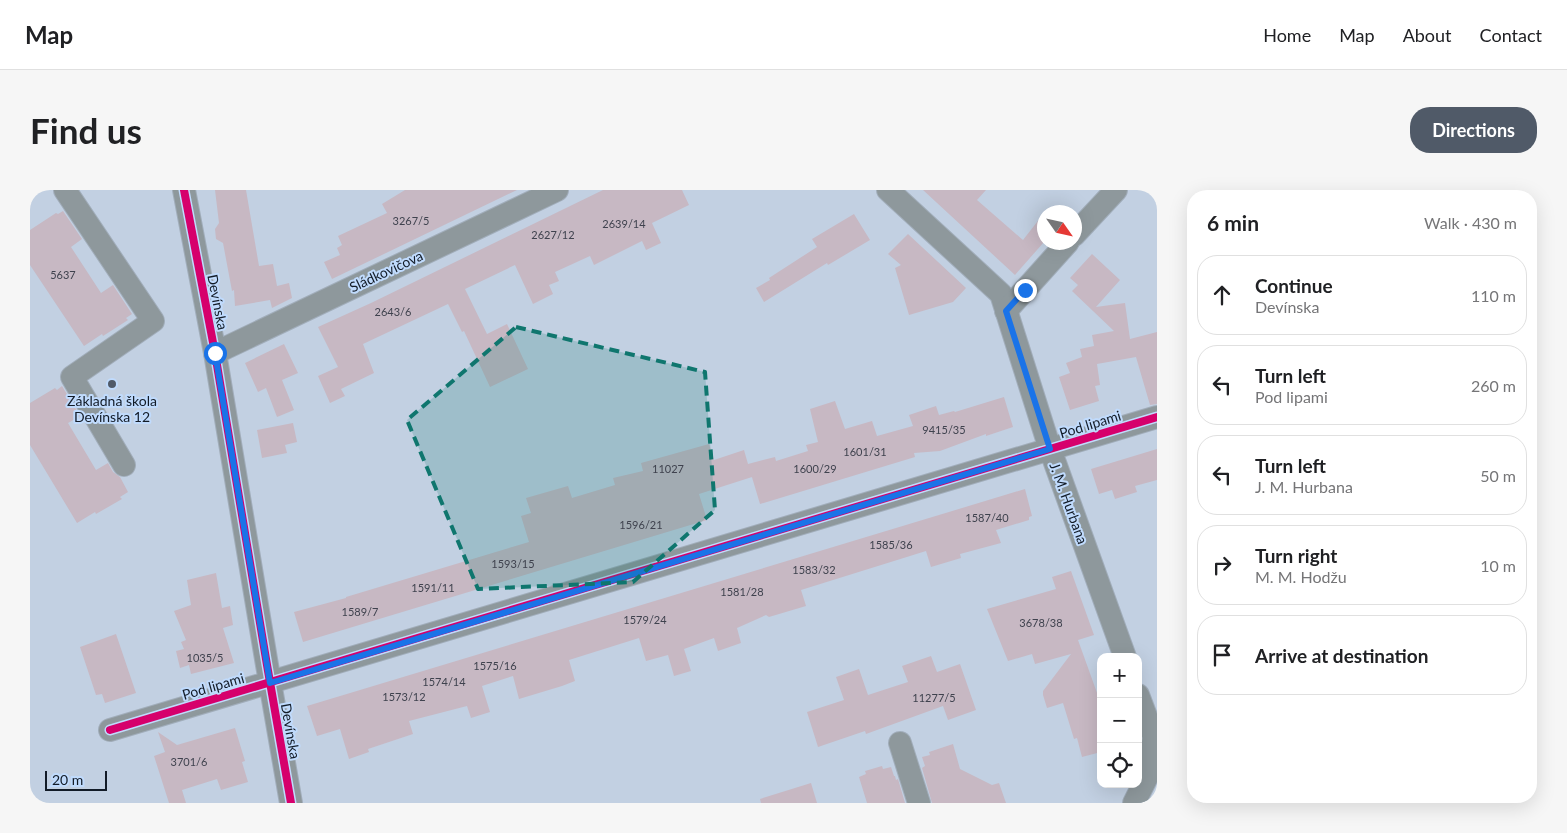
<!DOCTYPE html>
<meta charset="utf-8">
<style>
:root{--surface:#fff;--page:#f6f6f6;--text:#202124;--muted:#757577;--line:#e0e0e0;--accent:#505a68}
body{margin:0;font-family:Lato,sans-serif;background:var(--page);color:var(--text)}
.controls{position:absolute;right:15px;bottom:15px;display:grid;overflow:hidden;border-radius:10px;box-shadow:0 5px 20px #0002}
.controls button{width:45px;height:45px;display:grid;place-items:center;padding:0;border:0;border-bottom:1px solid var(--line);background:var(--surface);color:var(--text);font:25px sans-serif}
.compass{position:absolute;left:1007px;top:15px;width:45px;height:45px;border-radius:50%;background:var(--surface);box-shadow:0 5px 20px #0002;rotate:124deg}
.scale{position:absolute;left:15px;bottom:12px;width:62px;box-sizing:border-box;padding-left:5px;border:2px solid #121b27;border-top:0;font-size:14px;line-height:18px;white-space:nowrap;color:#121b27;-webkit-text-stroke:4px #c0dbfd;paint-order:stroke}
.stop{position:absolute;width:15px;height:15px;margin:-11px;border:4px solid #1a73e8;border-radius:50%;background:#fff}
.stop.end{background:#1a73e8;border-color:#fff;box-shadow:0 1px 5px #0008}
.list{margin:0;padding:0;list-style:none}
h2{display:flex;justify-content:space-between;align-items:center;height:65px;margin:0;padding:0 20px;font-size:21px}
h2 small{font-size:16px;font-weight:400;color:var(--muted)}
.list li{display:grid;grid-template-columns:32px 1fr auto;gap:15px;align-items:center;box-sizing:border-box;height:80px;margin:0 10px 10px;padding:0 10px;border:1px solid var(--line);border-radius:20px}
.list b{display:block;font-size:19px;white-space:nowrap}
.list p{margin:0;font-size:16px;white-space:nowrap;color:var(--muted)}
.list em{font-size:16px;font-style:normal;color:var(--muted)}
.icon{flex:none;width:28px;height:28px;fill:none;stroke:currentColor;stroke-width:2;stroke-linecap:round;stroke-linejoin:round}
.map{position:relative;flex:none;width:1127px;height:613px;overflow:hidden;border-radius:20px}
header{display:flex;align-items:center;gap:30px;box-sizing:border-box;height:70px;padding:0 25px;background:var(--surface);border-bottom:1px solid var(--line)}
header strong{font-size:24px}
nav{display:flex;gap:28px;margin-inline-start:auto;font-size:18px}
.intro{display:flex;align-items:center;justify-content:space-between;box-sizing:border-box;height:120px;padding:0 30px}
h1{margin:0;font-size:35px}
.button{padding:12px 22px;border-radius:20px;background:var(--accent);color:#fff;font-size:18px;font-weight:700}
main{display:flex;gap:30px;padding:0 30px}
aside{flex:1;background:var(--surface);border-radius:20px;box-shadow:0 5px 20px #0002}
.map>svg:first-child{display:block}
.building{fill:#c7b8c3}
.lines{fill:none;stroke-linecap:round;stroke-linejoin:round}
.minor-casing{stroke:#a1adba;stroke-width:24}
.minor{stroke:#8e989c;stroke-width:22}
.cycleway-casing{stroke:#c0dbfd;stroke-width:11}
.cycleway{stroke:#d6006c;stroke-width:8}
.route{stroke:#1a73e8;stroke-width:6}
.marked{fill:#0f766e;fill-opacity:0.2;stroke:#0f766e;stroke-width:4;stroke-dasharray:10 6;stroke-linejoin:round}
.poi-dot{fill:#505a68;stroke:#c0dbfd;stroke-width:2}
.labels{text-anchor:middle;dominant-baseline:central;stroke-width:4;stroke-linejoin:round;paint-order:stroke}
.number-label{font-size:11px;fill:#3f424e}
.street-label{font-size:14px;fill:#121b27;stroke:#c0dbfd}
.poi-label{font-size:14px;fill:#121b27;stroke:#c0dbfd}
</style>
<header>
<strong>Map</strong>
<nav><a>Home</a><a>Map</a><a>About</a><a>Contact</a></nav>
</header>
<div class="intro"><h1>Find us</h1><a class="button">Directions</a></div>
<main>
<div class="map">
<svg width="1127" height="613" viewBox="0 0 1127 613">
<rect width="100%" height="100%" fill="#c2d0e2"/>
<g class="building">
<path d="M185,0H216L229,76L243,74L247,96L259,93L262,108L242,118L240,110L205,116L204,100L202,101L193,53L186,49L185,39L189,33Z"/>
<path d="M375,0H487L302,89L294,72L310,65L307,58L312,55L308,46L357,23L352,14Z"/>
<path d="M573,0H652L659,15L622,33L631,53L616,60L612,51L564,75L560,66L525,82L529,91L519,95L523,104L503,114L485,75L435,99L457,144L477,134L498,179L460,197L434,141L432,142L418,114L333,154L344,183L311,199L315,206L300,213L288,186L308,177L288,137L341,113Z"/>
<path d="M893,0H956L947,10L993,50L1014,23V52L985,85Z"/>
<path d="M33,21L52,49L41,57L71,103L83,95L102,124L96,128L98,130L73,146L72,144L54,156L0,75V40L26,23L28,24Z"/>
<path d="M824,24L840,50L798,75L797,73L734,112L726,98L740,90L739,88L787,57L782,49Z"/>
<path d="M878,44L936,98L923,112L879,125L865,78L871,75L858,64Z"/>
<path d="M1062,64L1090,90L1066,117L1095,113L1100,149L1127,142V214L1120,215L1106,167L1067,174L1070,195L1065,196L1069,211L1040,220L1029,187L1040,183L1036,173L1052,167L1050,159L1064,156L1062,145L1084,141L1042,101L1048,95L1040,88Z"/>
<path d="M254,154L268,183L252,190L264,220L247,227L236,198L228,202L215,173Z"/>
<path d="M32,196L50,226L38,233L66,280L78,273L83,282L90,287L98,302L90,307L92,309L66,324L65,322L47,333L0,255V213L25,198L27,200Z"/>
<path d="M974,207L983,237L956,246V244L910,261L884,263L885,267L730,314L721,284L722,287L669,304L677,330L273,452L264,422L316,408V407L499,352L491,326L501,323L496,308L538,296L542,308L585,295L583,288L613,281L611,273L679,254L684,270L714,260L718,274L745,267L746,271L778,261L776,255L788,252L780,219L805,211L815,239L842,231L847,246L883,236L879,225L906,216L909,225L924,221L925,222Z"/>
<path d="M263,233L267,252L255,255L257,263L232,268L227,240Z"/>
<path d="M1127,259V290L1105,296L1107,302L1085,309L1082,300L1069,304L1061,279Z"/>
<path d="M995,299L1002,326L999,327V330L966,340L971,353L930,364L931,368L901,377L896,361L771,400L776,416L739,427L736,425L707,438L711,453L688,461L684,448L654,459L661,481L644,486L638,465L616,471L609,448L539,470L545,491L532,496L489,509L483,486L452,496L460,522L441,528L437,516L379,531L383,544L338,559L339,562L319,569L310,539L287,546L277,516Z"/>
<path d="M1041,381L1064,445L1048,450L1071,514V562L1052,567L1047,548L1044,549L1033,513L1017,518L1013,505V501L1041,464L1005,474L1002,464L978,471L957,419L1026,399L1022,387Z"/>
<path d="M186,383L192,418L200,416L203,435L193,438L204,473L161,484L159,475L150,478L146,461L154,459L151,452L156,450L144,421L161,415L157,390Z"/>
<path d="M86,444L106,503L75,513L72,504L66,505L50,457Z"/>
<path d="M901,466L907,482L930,474L946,520L918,530L913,516L836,544L835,541L788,557L777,522L814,510L806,487L829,479L838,505L878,492L872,476Z"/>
<path d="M205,538L215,571L212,572L218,592L191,600L187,589L152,600L156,613H139L124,566L135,562L128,542L147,555Z"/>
<path d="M923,554L930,579L962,595L969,593L976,613H902L892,578L895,576L892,567L900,565L899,562Z"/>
<path d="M852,576L853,579L861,577L864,586H865L866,590L868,589L875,613H837L829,587L836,584L835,581Z"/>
<path d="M781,593L787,613H731L730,609Z"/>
</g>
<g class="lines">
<defs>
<g id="minor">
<path d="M35,0L123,131L42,187L94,275"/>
<path d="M154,0L185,163L237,475L261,613"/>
<path d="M858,0L971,104L1020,259L1095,467"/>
<path d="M1044,45L1086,0"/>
<path d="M976,121L1038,52"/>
<path d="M185,163L527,0"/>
<path d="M80,540L1127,227"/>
<path d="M870,553L889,613"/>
<path d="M1104,613L1117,587L1124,547L1108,505"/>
</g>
</defs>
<use href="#minor" class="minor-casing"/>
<use href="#minor" class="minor"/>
<defs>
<g id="cycleway">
<path d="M154,0L185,163L237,475L261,613"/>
<path d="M80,540L1127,227"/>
</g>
</defs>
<use href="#cycleway" class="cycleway-casing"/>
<use href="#cycleway" class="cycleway"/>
</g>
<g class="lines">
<path class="route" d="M185,163L240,493L1020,259L976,121L995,100"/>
</g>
<path class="marked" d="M486,137L675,182L685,320L603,392L448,399L377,230Z"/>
<circle class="poi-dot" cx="82" cy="194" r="5"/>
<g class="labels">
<g class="number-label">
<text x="381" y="30">3267/5</text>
<text x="594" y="33">2639/14</text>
<text x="523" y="44">2627/12</text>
<text x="33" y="84">5637</text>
<text x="363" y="121">2643/6</text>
<text x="914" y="239">9415/35</text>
<text x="835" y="261">1601/31</text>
<text x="638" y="278">11027</text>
<text x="785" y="278">1600/29</text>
<text x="957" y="327">1587/40</text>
<text x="611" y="334">1596/21</text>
<text x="861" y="354">1585/36</text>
<text x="483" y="373">1593/15</text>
<text x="784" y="379">1583/32</text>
<text x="403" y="397">1591/11</text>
<text x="712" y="401">1581/28</text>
<text x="330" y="421">1589/7</text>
<text x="615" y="429">1579/24</text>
<text x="1011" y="432">3678/38</text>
<text x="175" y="467">1035/5</text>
<text x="465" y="475">1575/16</text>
<text x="414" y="491">1574/14</text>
<text x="374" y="506">1573/12</text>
<text x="904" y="507">11277/5</text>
<text x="159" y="571">3701/6</text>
</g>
<g class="street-label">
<text transform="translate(356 81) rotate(-25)">Sládkovičova</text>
<text transform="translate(188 112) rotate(79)">Devínska</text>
<text transform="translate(1060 234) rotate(-17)">Pod lipami</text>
<text transform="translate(1039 313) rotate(70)">J. M. Hurbana</text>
<text transform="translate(183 496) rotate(-16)">Pod lipami</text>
<text transform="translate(261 541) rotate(80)">Devínska</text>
</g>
<g class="poi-label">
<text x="82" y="210">Základná škola<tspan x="82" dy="16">Devínska 12</tspan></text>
</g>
</g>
</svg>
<div class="controls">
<button>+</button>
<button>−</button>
<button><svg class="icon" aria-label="locate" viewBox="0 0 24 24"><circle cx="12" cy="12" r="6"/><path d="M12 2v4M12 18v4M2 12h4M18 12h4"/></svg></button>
</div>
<svg class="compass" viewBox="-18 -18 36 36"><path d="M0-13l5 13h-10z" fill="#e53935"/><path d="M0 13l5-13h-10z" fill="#757577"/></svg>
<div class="scale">20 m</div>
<div class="stop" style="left:185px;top:163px"></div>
<div class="stop end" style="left:995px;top:100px"></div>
</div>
<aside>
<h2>6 min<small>Walk · 430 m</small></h2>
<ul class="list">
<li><svg class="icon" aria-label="ahead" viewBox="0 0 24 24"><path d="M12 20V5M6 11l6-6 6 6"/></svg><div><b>Continue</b><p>Devínska</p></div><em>110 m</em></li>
<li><svg class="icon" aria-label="left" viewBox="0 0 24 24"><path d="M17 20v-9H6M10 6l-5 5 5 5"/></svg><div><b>Turn left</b><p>Pod lipami</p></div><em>260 m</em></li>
<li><svg class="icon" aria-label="left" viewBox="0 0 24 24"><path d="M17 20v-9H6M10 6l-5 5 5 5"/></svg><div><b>Turn left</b><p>J. M. Hurbana</p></div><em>50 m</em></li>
<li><svg class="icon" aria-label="right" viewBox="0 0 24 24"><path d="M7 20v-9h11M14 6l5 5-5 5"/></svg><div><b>Turn right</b><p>M. M. Hodžu</p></div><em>10 m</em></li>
<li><svg class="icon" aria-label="arrive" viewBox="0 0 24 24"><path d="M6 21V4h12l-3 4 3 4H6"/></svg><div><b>Arrive at destination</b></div></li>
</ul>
</aside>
</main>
